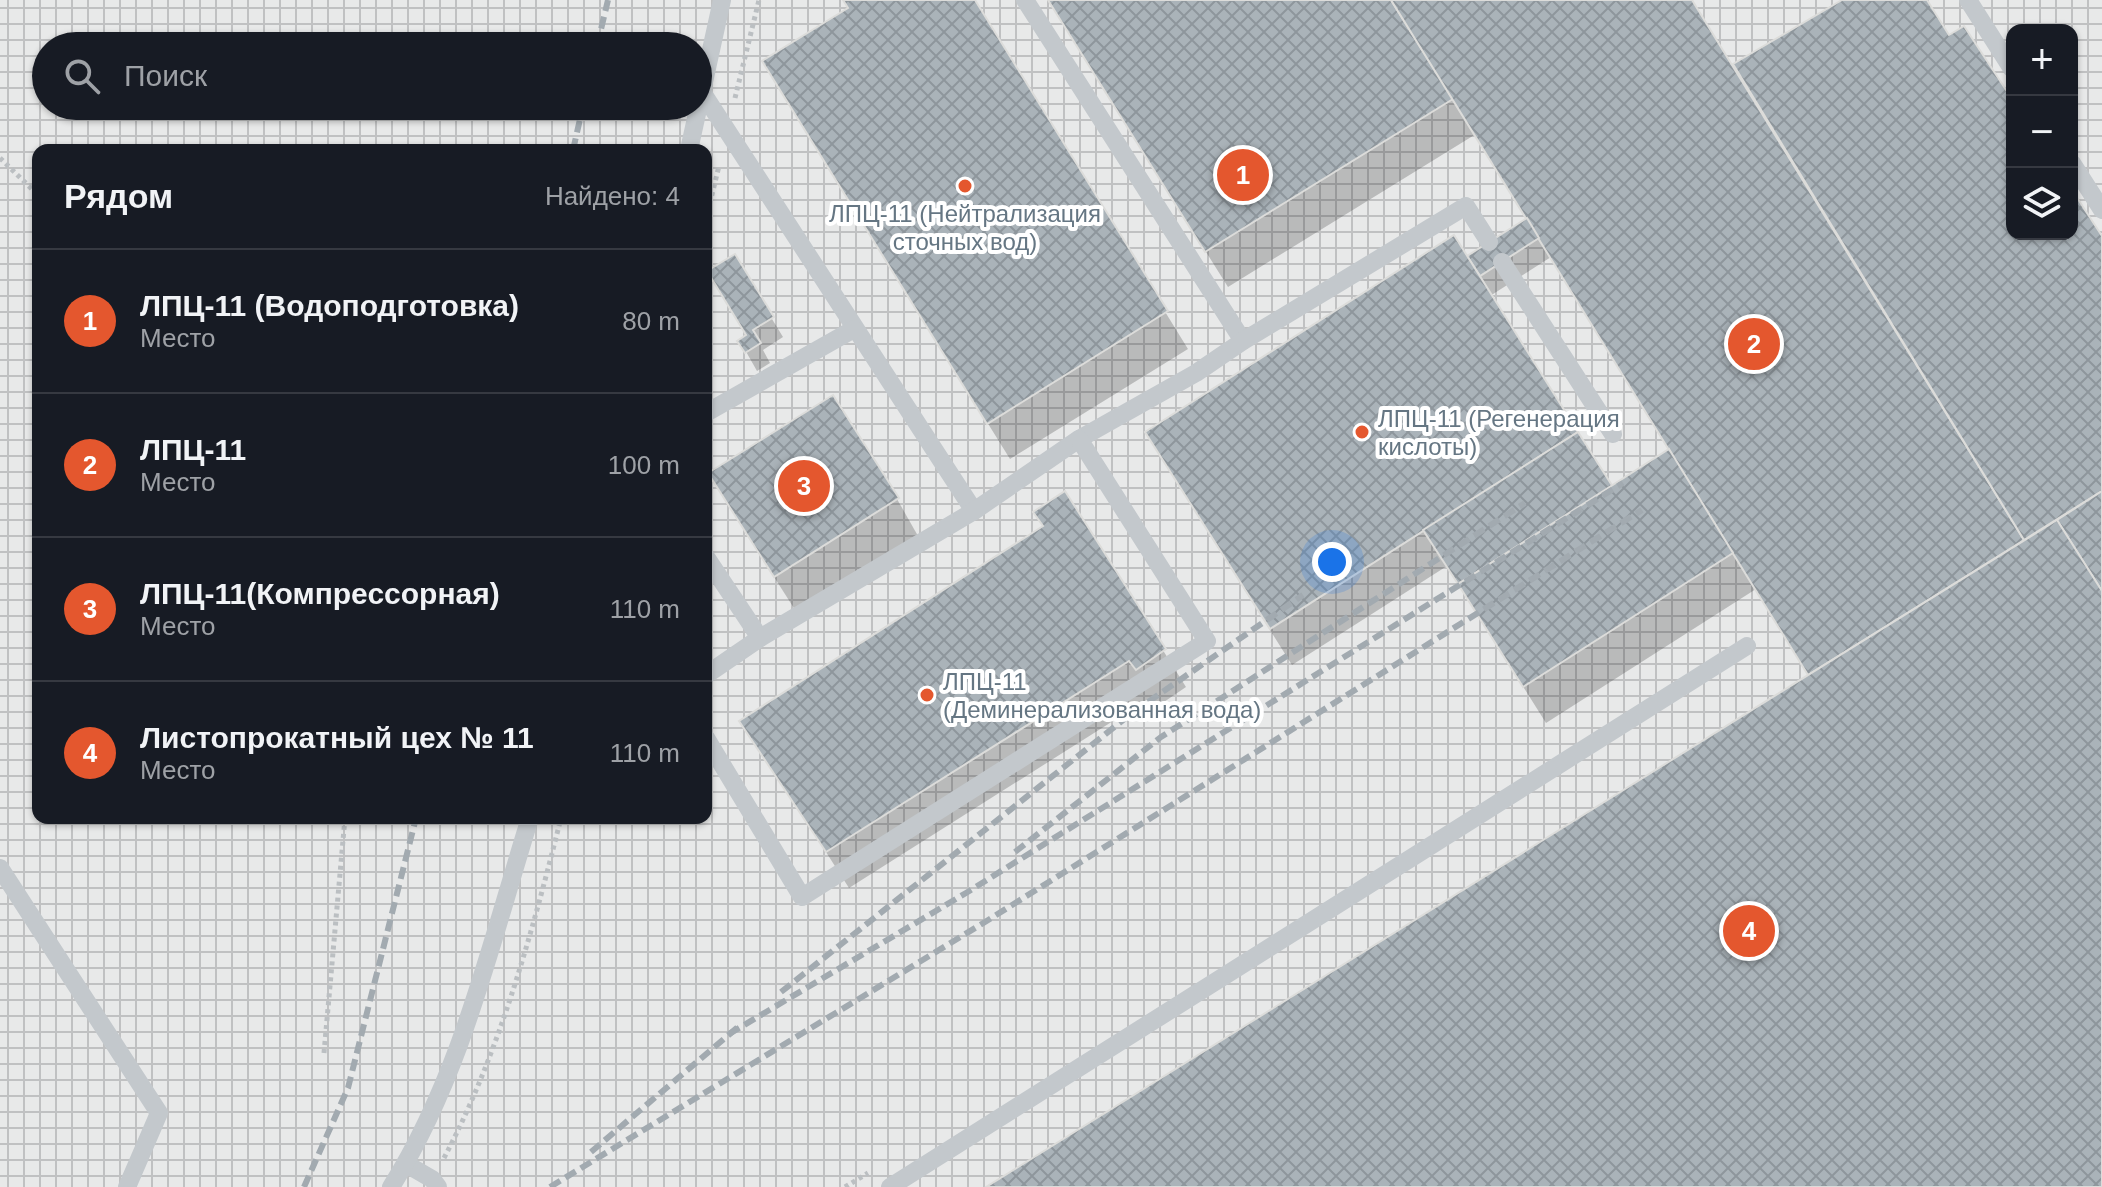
<!DOCTYPE html>
<html lang="ru">
<meta charset="utf-8">
<style>
:root{--surface:#171b24;--page:#242831;--text:#f1f3f6;--muted:#9ea1a6;--line:#363941;--accent:#e4572e}
body{margin:0;font-family:Helvetica,sans-serif;background:var(--page);color:var(--text)}
.controls{position:absolute;right:24px;top:24px;display:grid;overflow:hidden;border-radius:16px;box-shadow:0 2px 6px #0004}
.controls button{width:72px;height:72px;display:grid;place-items:center;padding:0;border:0;border-bottom:2px solid var(--line);background:var(--surface);color:var(--text);font:40px sans-serif}
.you{position:absolute;left:1332px;top:562px;width:28px;height:28px;margin:-20px;border:6px solid #fff;border-radius:50%;background:#1a73e8;box-shadow:0 0 0 12px #1a73e833}
.badge{display:grid;place-items:center;width:52px;height:52px;border-radius:50%;background:var(--accent);color:#fff;font-size:26px;font-weight:700}
.pin{position:absolute;translate:-50% -50%;border:4px solid #fff;box-shadow:0 2px 8px #0006}
.list{margin:0;padding:0;list-style:none}
h2{display:flex;justify-content:space-between;align-items:center;height:104px;margin:0;padding:0 32px;font-size:34px}
h2 small{font-size:26px;font-weight:400;color:var(--muted)}
.list li{display:grid;grid-template-columns:52px 1fr auto;gap:24px;align-items:center;box-sizing:border-box;height:144px;padding:0 32px;border-top:2px solid var(--line)}
.list b{display:block;font-size:30px;white-space:nowrap}
.list p{margin:0;font-size:26px;white-space:nowrap;color:var(--muted)}
.list em{font-size:26px;font-style:normal;color:var(--muted)}
.icon{flex:none;width:44px;height:44px;fill:none;stroke:currentColor;stroke-width:2;stroke-linecap:round;stroke-linejoin:round}
.map{position:relative;flex:none;width:2102px;height:1187px;overflow:hidden}
.search{position:absolute;background:var(--surface);box-shadow:0 2px 6px #0004;left:32px;top:32px;width:680px;height:88px;display:flex;align-items:center;gap:20px;box-sizing:border-box;padding:0 28px;border-radius:44px;color:var(--muted);font-size:30px}
.panel{position:absolute;background:var(--surface);box-shadow:0 2px 6px #0004;left:32px;top:144px;width:680px;height:680px;border-radius:16px}
.map>svg:first-child{display:block}
.industrial{fill:url(#industrial-grid);fill-rule:evenodd}
.shadow{fill:#0003;fill-rule:evenodd}
.building{fill:url(#building-cross-hatch);stroke:#dcdcda;stroke-width:2}
.lines{fill:none;stroke-linecap:round;stroke-linejoin:round}
.path{stroke:#bbbfc2;stroke-width:5;stroke-dasharray:4 4;stroke-linecap:butt}
.lane{stroke:#c3c8cc;stroke-width:18}
.rail{stroke:#a2aab0;stroke-width:6;stroke-dasharray:12 6;stroke-linecap:butt}
.poi-dot{fill:#e4572e;stroke:#fff;stroke-width:3}
.labels{text-anchor:middle;dominant-baseline:central;stroke-width:8;stroke-linejoin:round;paint-order:stroke}
.poi-label{font-size:24px;fill:#657683;stroke:#fff;text-anchor:start}
</style>
<div class="map">
<svg width="2102" height="1187" viewBox="0 0 2102 1187">
<defs>
<pattern id="industrial-grid" width="8" height="8" patternUnits="userSpaceOnUse" patternTransform="scale(2)"><rect width="8" height="8" fill="#e8e9e9"/><path d="M0 4h8M4 0v8" fill="none" stroke="#c0c1c2"/></pattern>
<pattern id="building-cross-hatch" width="8" height="8" patternUnits="userSpaceOnUse" patternTransform="scale(2)"><rect width="8" height="8" fill="#aab3b9"/><path d="M0 0l8 8M0 8l8-8" fill="none" stroke="#8e969c"/></pattern>
</defs>
<rect width="100%" height="100%" fill="#fafaf8"/>
<path class="industrial" d="M0,0H2102V1187H0ZM2012,30H2072V234H2012ZM46,46H698V106H46ZM38,150H706V818H38Z"/>
<g class="shadow">
<path d="M843,0H973L1188,349L1010,459L786,99L849,10Z"/>
<path d="M1048,0H1690L1732,66L1846,0H1924L1948,37L2012,102V234H2072V194L2102,240V1187H990L1810,676L1756,589L1546,723L1447,566L1292,665L1169,470L1466,258L1528,219L1476,134L1228,287ZM1551,257L1670,451L1611,489L1490,296Z"/>
<path d="M734,257L783,337L763,350L770,363L757,371L740,341L749,336Z"/>
<path d="M1065,494L1186,687L1158,706L1151,697L849,888L742,721L1044,528Z"/>
<path d="M897,499L918,536L797,613L732,511Z"/>
</g>
<g class="building">
<path d="M843,0H975L1168,311L987,424L762,61L848,8Z"/>
<path d="M1048,0H1391L1453,99L1205,252Z"/>
<path d="M1391,0H1692L2024,540L1808,675Z"/>
<path d="M1842,0H1927L1949,35L1964,26L2012,99V234H2072V190L2102,236V491L2024,540L1733,64Z"/>
<path d="M1527,218L1539,238L1480,276L1467,256Z"/>
<path d="M1454,235L1578,432L1270,629L1145,432Z"/>
<path d="M735,254L774,317L753,330L761,343L745,353L737,341L746,335L707,271Z"/>
<path d="M833,395L899,498L774,577L708,473Z"/>
<path d="M1578,432L1613,487L1458,584L1423,530Z"/>
<path d="M1669,449L1733,553L1523,687L1458,584Z"/>
<path d="M1065,491L1166,649L1136,670L1129,661L826,852L739,721L1043,526L1033,512Z"/>
<path d="M2102,491V591L2057,520Z"/>
<path d="M2057,520L2102,591V1187H986Z"/>
</g>
<g class="lines">
<g class="path">
<path d="M735,98L759,0"/>
<path d="M0,158L38,195"/>
<path d="M706,219L719,166"/>
<path d="M324,1053L345,818"/>
<path d="M444,1158C500,1052 532,933 561,818"/>
<path d="M845,1187L868,1173"/>
</g>
<g class="lane">
<path d="M1025,0L1243,341"/>
<path d="M1968,0L2012,69"/>
<path d="M702,92L974,511"/>
<path d="M689,150L722,0"/>
<path d="M2072,163L2102,210"/>
<path d="M1502,262L1613,434"/>
<path d="M706,413L854,329"/>
<path d="M706,557L760,638"/>
<path d="M706,675L760,638L974,511L1079,439L1196,373L1243,341L1466,206L1489,242"/>
<path d="M706,738L802,897L1207,641L1079,439"/>
<path d="M0,868L159,1113L127,1187"/>
<path d="M406,1164L432,1179L438,1187"/>
<path d="M391,1187C461,1076 491,942 530,818"/>
<path d="M890,1187L1747,646"/>
</g>
<g class="rail">
<path d="M597,46L608,0"/>
<path d="M573,150L583,106"/>
<path d="M1015,852L1161,737L1525,503"/>
<path d="M781,992L1132,713L1303,595"/>
<path d="M729,1034L966,893L1623,483"/>
<path d="M591,1152L738,1027"/>
<path d="M304,1187L348,1088L416,818"/>
<path d="M550,1187L985,922L1642,510"/>
</g>
</g>
<g class="poi-dot">
<circle cx="965" cy="186" r="8"/>
<circle cx="1362" cy="432" r="8"/>
<circle cx="927" cy="695" r="8"/>
</g>
<g class="labels">
<g class="poi-label">
<text x="965" y="213" text-anchor="middle">ЛПЦ-11 (Нейтрализация<tspan x="965" dy="28">сточных вод)</tspan></text>
<text x="1378" y="418">ЛПЦ-11 (Регенерация<tspan x="1378" dy="28">кислоты)</tspan></text>
<text x="943" y="681">ЛПЦ-11<tspan x="943" dy="28">(Деминерализованная вода)</tspan></text>
</g>
</g>
</svg>
<div class="controls">
<button>+</button>
<button>−</button>
<button><svg class="icon" aria-label="layers" viewBox="0 0 24 24"><path d="M12 4l9 5-9 5-9-5zM3 14l9 5 9-5"/></svg></button>
</div>
<div class="you"></div>
<div class="pin badge" style="left:1243px;top:175px">1</div>
<div class="pin badge" style="left:1754px;top:344px">2</div>
<div class="pin badge" style="left:804px;top:486px">3</div>
<div class="pin badge" style="left:1749px;top:931px">4</div>
<div class="search"><svg class="icon" aria-label="search" viewBox="0 0 24 24"><circle cx="10" cy="10" r="6"/><path d="M15 15l6 6"/></svg>Поиск</div>
<section class="panel">
<h2>Рядом<small>Найдено: 4</small></h2>
<ul class="list">
<li><span class="badge">1</span><div><b>ЛПЦ-11 (Водоподготовка)</b><p>Место</p></div><em>80 m</em></li>
<li><span class="badge">2</span><div><b>ЛПЦ-11</b><p>Место</p></div><em>100 m</em></li>
<li><span class="badge">3</span><div><b>ЛПЦ-11(Компрессорная)</b><p>Место</p></div><em>110 m</em></li>
<li><span class="badge">4</span><div><b>Листопрокатный цех № 11</b><p>Место</p></div><em>110 m</em></li>
</ul>
</section>
</div>
